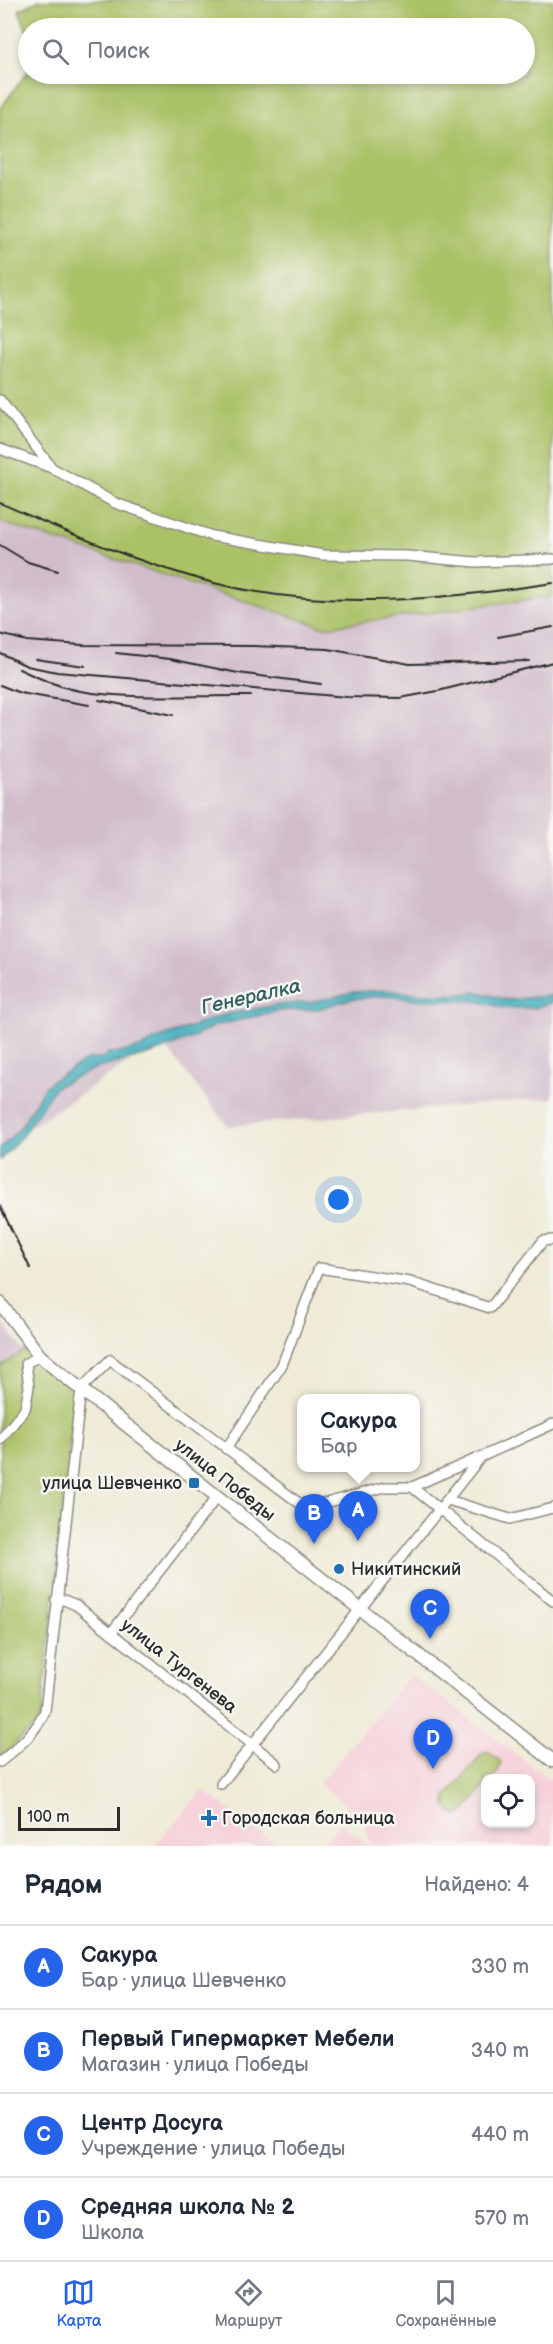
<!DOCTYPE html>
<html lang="ru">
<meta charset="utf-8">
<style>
:root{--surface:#fff;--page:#f6f6f7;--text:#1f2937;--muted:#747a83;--line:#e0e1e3;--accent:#2563eb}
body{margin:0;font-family:"Balsamiq Sans",sans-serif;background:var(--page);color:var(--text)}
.controls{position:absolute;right:18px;bottom:18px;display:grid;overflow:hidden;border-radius:12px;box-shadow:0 3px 9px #0003}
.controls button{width:54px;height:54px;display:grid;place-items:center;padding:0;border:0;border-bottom:2px solid var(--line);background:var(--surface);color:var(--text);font:30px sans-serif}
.scale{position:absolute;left:18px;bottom:15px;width:102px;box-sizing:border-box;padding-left:6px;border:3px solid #2b2b2b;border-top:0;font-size:16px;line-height:21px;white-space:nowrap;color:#2b2b2b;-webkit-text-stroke:4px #f6f6f2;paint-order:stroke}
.you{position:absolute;left:339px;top:1200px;width:21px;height:21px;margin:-15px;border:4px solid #fff;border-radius:50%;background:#1a73e8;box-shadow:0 0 0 9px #1a73e833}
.badge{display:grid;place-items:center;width:39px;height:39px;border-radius:50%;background:var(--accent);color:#fff;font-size:20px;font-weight:700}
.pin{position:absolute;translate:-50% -50px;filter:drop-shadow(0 2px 3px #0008)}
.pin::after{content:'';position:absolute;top:32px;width:21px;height:18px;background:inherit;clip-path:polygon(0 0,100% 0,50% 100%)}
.popup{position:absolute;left:297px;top:1394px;width:123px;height:78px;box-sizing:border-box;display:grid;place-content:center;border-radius:12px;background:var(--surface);filter:drop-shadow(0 2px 4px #0005);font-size:20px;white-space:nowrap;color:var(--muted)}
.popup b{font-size:22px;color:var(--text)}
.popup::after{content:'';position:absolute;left:50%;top:100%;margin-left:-12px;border:12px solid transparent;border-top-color:var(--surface)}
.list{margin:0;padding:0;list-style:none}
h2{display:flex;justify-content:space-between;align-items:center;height:78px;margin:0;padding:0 24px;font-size:26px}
h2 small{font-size:20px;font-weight:400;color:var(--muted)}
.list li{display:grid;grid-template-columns:39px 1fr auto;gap:18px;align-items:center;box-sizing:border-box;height:84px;padding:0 24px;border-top:2px solid var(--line)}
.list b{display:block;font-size:22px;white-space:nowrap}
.list p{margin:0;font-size:20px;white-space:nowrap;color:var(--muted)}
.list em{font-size:20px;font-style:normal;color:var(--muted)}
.icon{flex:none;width:33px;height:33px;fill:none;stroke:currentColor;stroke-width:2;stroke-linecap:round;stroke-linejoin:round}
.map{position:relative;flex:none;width:553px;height:1846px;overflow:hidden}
.search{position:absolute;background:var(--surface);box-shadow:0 3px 9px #0003;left:18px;right:18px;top:18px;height:66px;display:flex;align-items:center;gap:15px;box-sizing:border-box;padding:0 21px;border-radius:33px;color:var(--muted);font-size:22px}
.sheet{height:414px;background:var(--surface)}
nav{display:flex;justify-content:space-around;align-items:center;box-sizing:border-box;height:84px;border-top:2px solid var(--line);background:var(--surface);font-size:16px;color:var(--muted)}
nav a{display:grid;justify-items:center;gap:3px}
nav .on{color:var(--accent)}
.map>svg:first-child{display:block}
.built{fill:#f6cfd8;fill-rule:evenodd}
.industrial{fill:#d1bdca}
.green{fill:#aac166;stroke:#6a7648;stroke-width:1.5}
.water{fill:#3cabba;stroke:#346b72;stroke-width:1.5}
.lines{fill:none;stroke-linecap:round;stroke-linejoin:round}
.minor-casing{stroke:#8d8b81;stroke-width:12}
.major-casing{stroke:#8d8b81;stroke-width:15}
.minor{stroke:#fff;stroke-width:9}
.major{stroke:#fff;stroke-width:12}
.rail{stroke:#2b2b2b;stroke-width:2}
.poi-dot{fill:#1f6fb2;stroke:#f6f6f2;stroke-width:2}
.labels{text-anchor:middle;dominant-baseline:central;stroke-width:5;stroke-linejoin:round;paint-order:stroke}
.street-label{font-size:18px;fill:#2b2b2b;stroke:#f6f6f2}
.poi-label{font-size:18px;fill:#2b2b2b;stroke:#f6f6f2;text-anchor:start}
.water-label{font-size:20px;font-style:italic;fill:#325e64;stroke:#f6f6f2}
</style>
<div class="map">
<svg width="553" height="1846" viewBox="0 0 553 1846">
<rect width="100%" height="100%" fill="#f6f6f2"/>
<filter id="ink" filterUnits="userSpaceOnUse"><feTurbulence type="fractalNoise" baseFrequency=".0167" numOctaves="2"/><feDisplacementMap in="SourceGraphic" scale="12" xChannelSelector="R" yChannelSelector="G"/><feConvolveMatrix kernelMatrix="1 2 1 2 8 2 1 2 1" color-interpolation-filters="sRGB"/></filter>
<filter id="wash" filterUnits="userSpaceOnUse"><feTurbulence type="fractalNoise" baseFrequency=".008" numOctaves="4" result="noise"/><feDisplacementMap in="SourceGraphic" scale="24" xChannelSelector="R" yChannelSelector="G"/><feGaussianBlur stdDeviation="1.35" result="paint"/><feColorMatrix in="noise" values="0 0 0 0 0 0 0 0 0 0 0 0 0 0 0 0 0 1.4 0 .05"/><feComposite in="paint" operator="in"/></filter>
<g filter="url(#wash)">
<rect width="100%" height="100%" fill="#efebd7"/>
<g class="built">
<path d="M410,1674L553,1782V1843L551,1846H372L363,1819L319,1784ZM486,1778H530V1824H486Z"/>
<path d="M203,1790L279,1846H154Z"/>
<path d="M339,1823L370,1846H322Z"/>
</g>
<g class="industrial">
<path d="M0,522L73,545L410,614L466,609L553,596V1098L228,1126L161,1041L0,1147Z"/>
<path d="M0,1319L24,1351L0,1367Z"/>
</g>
<g class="green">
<path d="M40,0H553V596L324,627L0,522V109L28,71V74H524V28H28V35L19,10Z"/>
<path d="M24,1351C43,1360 69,1380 74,1401L42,1712L37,1724L0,1758V1367Z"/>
<path d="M483,1753L488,1752L501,1762L498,1771L492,1778H486L485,1786L463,1813C456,1816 450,1814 446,1806V1797Z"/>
</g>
<path class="water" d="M386,990C405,992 460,999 475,991L508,1000L553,995V1002L535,1008H505L476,1001L422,1000L384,996L350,999L318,1009L278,1011L214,1026L192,1038L151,1054L94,1069L55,1087L22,1136L0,1160V1149L20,1128L44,1088L51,1081L88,1059H101L108,1053H119L143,1047L154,1040L227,1014L276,1005L312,1002L353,992Z"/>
</g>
<g filter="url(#ink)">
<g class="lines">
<defs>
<g id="minor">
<path d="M0,400L52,468L115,503L212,536L323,555L407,556L476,562L553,559"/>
<path d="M0,449L52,468"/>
<path d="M0,1440L25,1409L29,1387L26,1363L40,1356"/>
<path d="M226,1449L282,1365L319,1268L410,1282L490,1308L543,1241L553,1240"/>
<path d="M412,1487L478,1458"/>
<path d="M448,1500L510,1519L553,1508"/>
<path d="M56,1600H64L76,1605L277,1764"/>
<path d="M111,1633L217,1497"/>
<path d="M0,1762C19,1746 35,1734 45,1711L81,1389L110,1360L299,1503H326L385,1487H412L553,1601"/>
<path d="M221,1784L481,1457L553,1424"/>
</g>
<path id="major" d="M0,1303L40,1356L59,1372L553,1761"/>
</defs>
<use href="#minor" class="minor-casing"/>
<use href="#major" class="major-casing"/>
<use href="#minor" class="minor"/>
<use href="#major" class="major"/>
<g class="rail">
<path d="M0,503C69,533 140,564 214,583C324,611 441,600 553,583"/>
<path d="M0,545L28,562L58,571"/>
<path d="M0,634L27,641L82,645L253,646L328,649L410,664L529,661"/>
<path d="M498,637L553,627"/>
<path d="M0,653L27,666L57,672L347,697L400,698L438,691L553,662"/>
<path d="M116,653L170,659L238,673L321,684"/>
<path d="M35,659L85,666"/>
<path d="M19,669C38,678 59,687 80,691C133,700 197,695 251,696"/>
<path d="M0,685L20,693L89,705"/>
<path d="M99,700L173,715"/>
<path d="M0,1206L30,1268"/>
</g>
</g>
</g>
<g class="poi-dot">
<rect x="188" y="1477" width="12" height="12" rx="3"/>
<circle cx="339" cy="1569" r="6"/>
<path d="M206 1809h6v6h6v6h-6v6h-6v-6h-6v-6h6z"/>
</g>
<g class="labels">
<g class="street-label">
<text transform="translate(225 1480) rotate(38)">улица Победы</text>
<text transform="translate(179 1666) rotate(38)">улица Тургенева</text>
</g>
<g class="poi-label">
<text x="182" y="1483" text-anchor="end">улица Шевченко</text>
<text x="351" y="1569">Никитинский</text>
<text x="222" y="1818">Городская больница</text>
</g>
<g class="water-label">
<text transform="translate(251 997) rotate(-13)">Генералка</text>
</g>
</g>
</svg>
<div class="controls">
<button><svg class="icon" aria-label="locate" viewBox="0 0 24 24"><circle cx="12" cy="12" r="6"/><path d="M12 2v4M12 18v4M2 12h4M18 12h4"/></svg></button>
</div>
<div class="scale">100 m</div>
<div class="you"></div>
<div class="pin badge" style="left:358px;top:1541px">A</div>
<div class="popup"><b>Сакура</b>Бар</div>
<div class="pin badge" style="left:314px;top:1544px">B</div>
<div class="pin badge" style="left:430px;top:1639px">C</div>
<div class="pin badge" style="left:433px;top:1769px">D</div>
<div class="search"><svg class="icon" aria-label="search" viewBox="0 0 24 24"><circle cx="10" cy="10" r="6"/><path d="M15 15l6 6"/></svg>Поиск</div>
</div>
<section class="sheet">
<h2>Рядом<small>Найдено: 4</small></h2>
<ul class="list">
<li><span class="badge">A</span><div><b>Сакура</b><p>Бар · улица Шевченко</p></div><em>330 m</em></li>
<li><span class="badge">B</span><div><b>Первый Гипермаркет Мебели</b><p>Магазин · улица Победы</p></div><em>340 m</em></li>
<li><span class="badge">C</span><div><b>Центр Досуга</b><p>Учреждение · улица Победы</p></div><em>440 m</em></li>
<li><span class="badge">D</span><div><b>Средняя школа № 2</b><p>Школа</p></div><em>570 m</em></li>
</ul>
</section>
<nav>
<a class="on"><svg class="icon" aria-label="map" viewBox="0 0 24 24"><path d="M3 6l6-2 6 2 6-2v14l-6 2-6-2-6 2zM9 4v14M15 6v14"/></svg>Карта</a>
<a><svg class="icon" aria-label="directions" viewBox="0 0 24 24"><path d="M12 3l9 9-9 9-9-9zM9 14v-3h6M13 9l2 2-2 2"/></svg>Маршрут</a>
<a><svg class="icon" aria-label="saved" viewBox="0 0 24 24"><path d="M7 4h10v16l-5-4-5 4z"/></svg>Сохранённые</a>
</nav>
